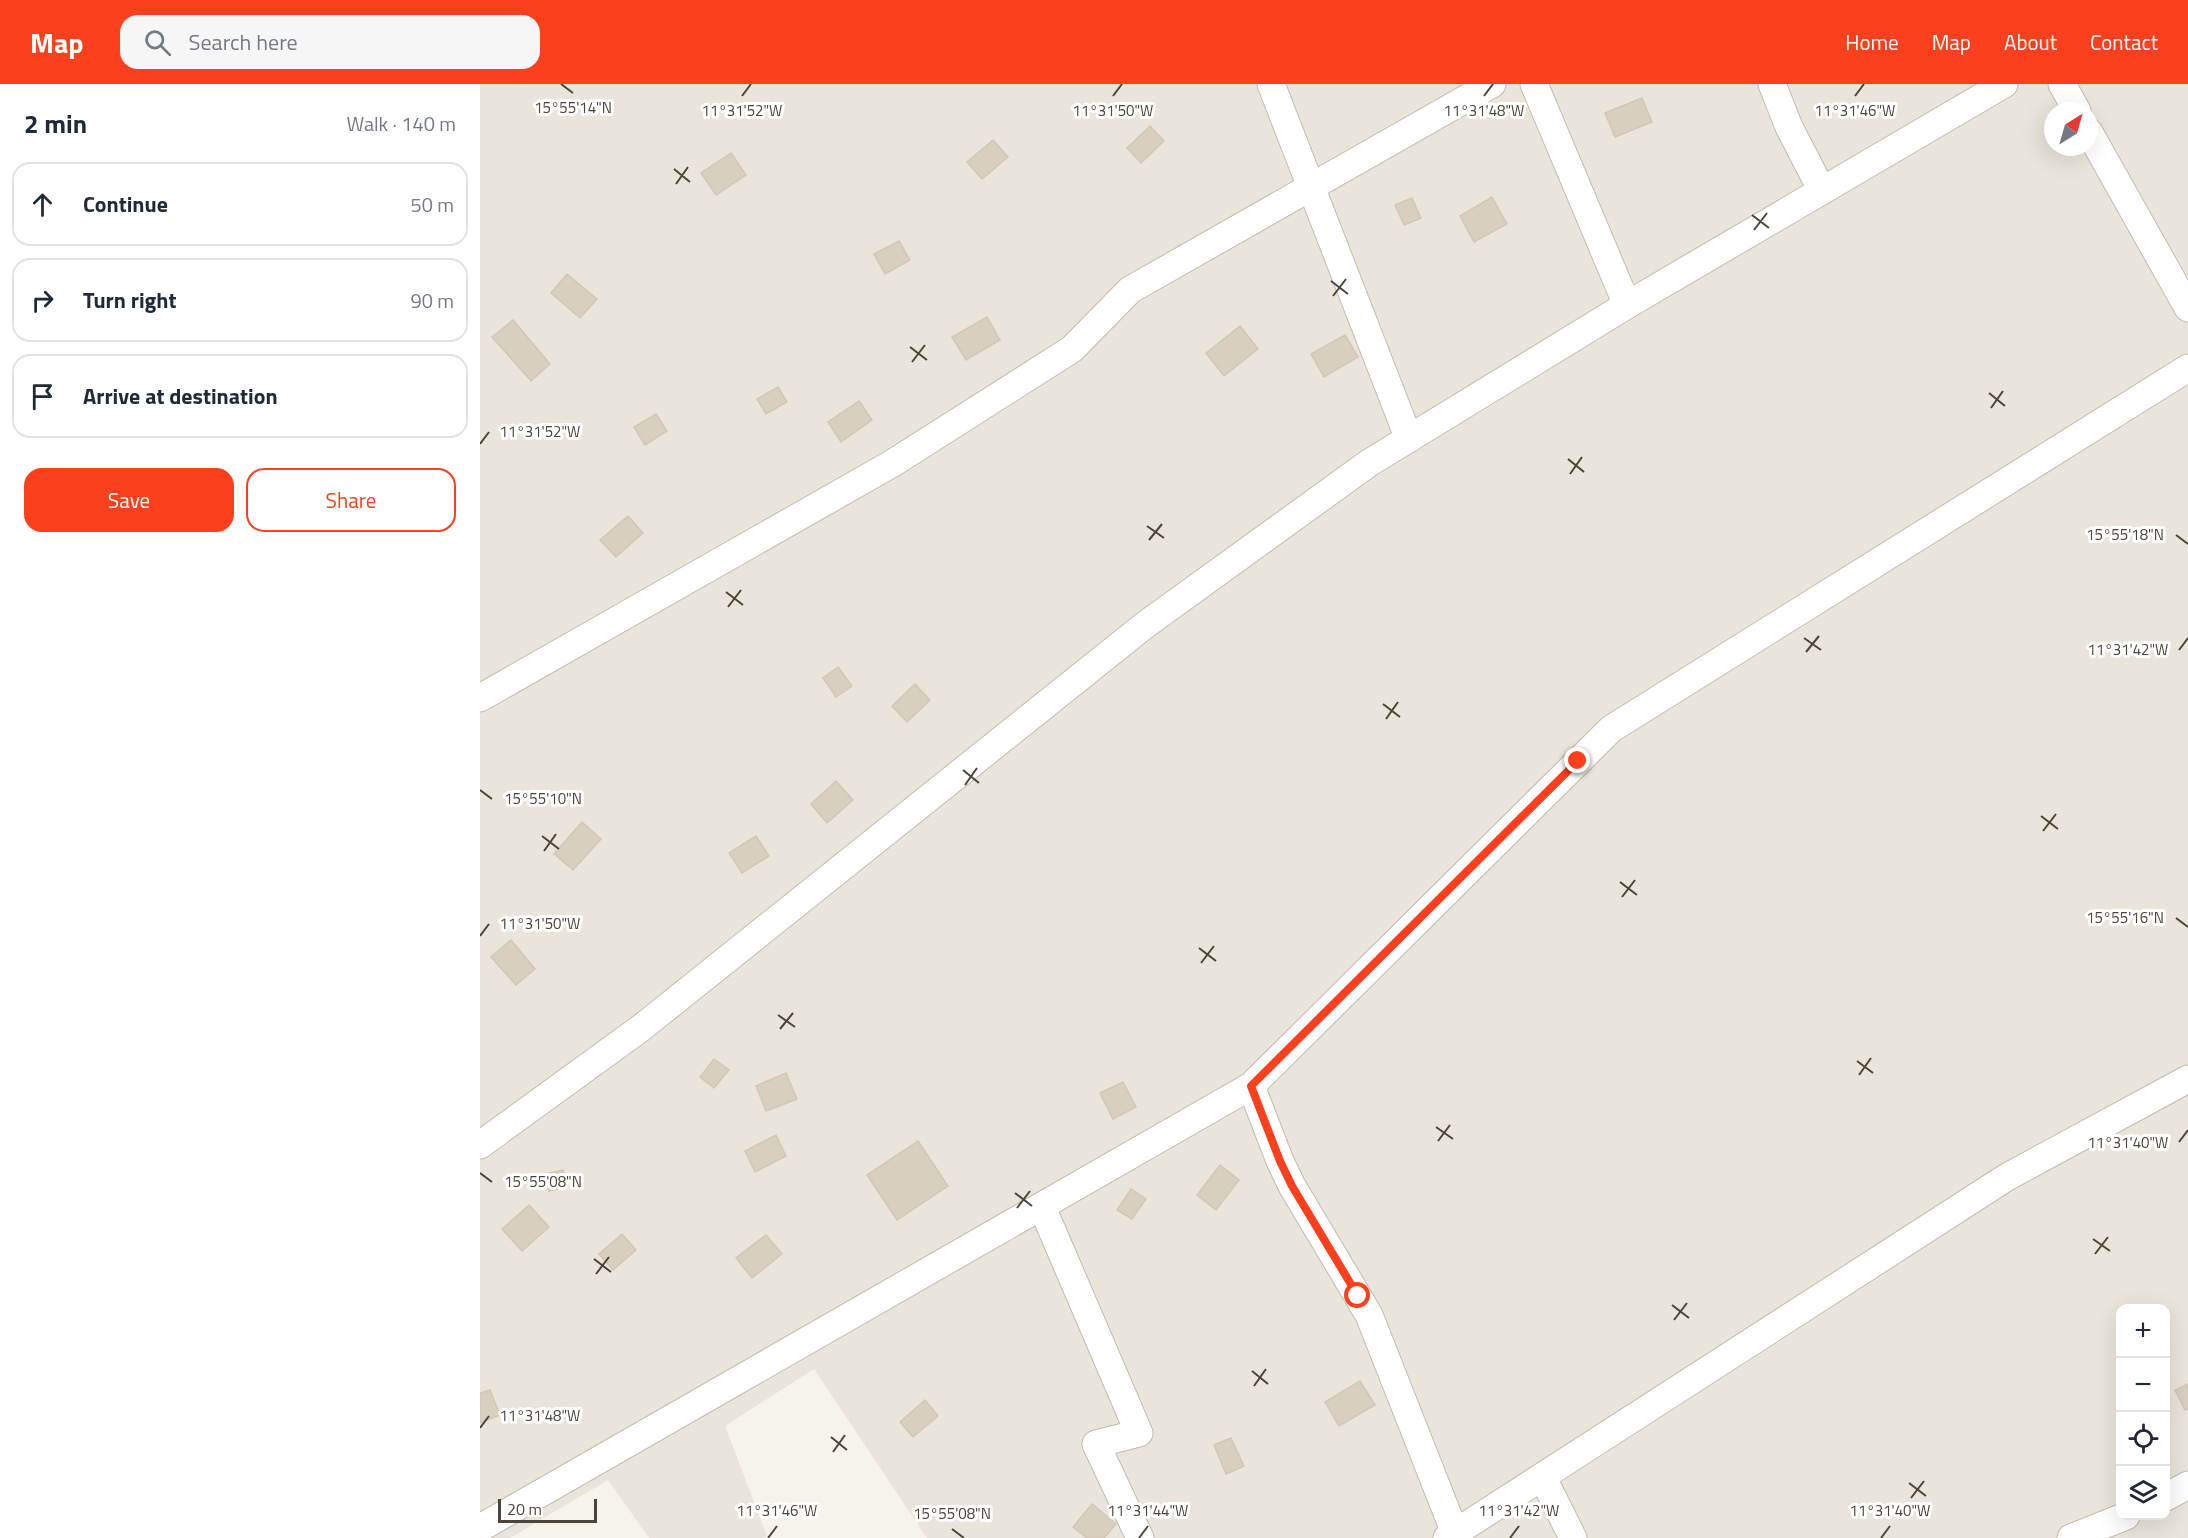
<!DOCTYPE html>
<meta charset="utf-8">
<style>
:root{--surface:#fff;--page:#f6f6f7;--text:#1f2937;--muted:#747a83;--line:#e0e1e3;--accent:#fc3f1d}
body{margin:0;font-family:"Titillium Web",sans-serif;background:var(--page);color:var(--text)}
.controls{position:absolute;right:18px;bottom:18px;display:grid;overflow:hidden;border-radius:12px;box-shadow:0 6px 24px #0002}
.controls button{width:54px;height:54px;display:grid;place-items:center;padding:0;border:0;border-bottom:2px solid var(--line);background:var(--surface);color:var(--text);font:30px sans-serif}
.compass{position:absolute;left:1564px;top:18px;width:54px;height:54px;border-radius:50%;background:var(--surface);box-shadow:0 6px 24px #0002;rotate:37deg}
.scale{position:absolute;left:18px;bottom:15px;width:99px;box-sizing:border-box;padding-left:6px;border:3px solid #4b4439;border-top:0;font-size:16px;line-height:21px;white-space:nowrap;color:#4b4439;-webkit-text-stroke:4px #fff;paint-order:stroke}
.stop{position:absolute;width:18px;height:18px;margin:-14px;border:4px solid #fc3f1d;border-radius:50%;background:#fff}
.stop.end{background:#fc3f1d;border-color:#fff;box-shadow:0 2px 6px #0008}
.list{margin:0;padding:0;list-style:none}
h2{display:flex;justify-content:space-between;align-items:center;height:78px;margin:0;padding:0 24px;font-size:26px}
h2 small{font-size:20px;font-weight:400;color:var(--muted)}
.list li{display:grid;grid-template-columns:39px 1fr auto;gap:18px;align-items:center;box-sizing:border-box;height:84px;margin:0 12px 12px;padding:0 12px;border:2px solid var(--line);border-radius:18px}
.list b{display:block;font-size:22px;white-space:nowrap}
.list em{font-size:20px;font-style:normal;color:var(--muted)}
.actions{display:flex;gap:12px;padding:18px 24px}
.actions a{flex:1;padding:14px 0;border:2px solid var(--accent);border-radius:18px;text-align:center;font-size:21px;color:var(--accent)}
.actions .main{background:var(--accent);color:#fff}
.icon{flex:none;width:33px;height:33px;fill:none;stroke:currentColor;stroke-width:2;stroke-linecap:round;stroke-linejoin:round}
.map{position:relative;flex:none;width:1708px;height:1454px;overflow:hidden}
header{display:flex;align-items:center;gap:36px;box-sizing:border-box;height:84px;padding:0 30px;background:var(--accent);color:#fff}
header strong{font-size:28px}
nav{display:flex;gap:33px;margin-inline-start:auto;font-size:21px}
.search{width:420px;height:54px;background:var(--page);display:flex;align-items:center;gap:15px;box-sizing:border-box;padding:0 21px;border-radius:18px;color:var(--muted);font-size:22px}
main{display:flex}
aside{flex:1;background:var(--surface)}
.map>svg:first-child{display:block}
.residential{fill:#eae5da;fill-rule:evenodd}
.building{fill:#d8cfc1;stroke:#d3c7b4;stroke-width:1.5}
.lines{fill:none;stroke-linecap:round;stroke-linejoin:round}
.minor-casing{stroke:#c2bbae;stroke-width:29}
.minor{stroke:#fff;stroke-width:27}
.route{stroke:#fc3f1d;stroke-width:8}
.ticks{fill:none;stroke:#4b4439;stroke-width:2}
.ticks-label{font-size:15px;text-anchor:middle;fill:#4b4439;stroke:#fff;stroke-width:6;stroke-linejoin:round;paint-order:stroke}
</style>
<header>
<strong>Map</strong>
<div class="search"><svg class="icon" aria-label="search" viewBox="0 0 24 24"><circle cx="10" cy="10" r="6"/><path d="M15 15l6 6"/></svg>Search here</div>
<nav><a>Home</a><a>Map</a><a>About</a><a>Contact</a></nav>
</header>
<main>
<aside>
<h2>2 min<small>Walk · 140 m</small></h2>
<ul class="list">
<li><svg class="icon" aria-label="ahead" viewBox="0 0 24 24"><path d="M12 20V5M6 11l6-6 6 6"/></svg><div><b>Continue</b></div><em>50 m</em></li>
<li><svg class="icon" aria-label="right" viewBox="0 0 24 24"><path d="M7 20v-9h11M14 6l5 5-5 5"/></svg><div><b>Turn right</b></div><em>90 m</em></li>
<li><svg class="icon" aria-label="arrive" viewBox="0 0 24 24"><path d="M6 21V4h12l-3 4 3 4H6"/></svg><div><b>Arrive at destination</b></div></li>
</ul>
<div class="actions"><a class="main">Save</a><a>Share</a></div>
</aside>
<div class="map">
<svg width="1708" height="1454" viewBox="0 0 1708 1454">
<rect width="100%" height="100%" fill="#f6f3ec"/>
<path class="residential" d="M0,0H1708V1454H447L334,1285L245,1342L287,1452L283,1454H169L128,1396L30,1454H0ZM1573,27H1609V63H1573ZM1640,1224H1686V1432H1640Z"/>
<g class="building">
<path d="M1162,14L1172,38L1135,53L1125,29Z"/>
<path d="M670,42L684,57L661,79L647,64Z"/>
<path d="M513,56L528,73L502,95L487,78Z"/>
<path d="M251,69L266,91L236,111L221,89Z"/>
<path d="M1012,113L1027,140L994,158L980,132Z"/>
<path d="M932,114L941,134L924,141L915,121Z"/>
<path d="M419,157L430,176L405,190L394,170Z"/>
<path d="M87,190L117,215L100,234L71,209Z"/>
<path d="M507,233L520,256L486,276L472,253Z"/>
<path d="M33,236L70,280L51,297L12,253Z"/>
<path d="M760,242L778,265L744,292L726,269Z"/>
<path d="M865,251L878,273L844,293L831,270Z"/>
<path d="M298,303L307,318L286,330L277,315Z"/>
<path d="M379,317L392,336L361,358L348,338Z"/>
<path d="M176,330L187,347L165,361L154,343Z"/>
<path d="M148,432L163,449L136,473L120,456Z"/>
<path d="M358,583L372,602L356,613L343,594Z"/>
<path d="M435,600L450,616L427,638L412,622Z"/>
<path d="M356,697L373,716L347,739L331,720Z"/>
<path d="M102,738L121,755L93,786L74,770Z"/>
<path d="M276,752L289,772L262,789L249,769Z"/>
<path d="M31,856L55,885L36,901L11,873Z"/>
<path d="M234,975L249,986L234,1004L220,993Z"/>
<path d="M306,989L317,1015L286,1027L276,1002Z"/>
<path d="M643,998L656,1023L633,1035L620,1009Z"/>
<path d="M296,1051L306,1072L275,1088L265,1067Z"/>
<path d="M438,1057L468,1102L417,1136L387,1091Z"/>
<path d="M740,1081L759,1096L736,1126L717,1111Z"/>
<path d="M83,1086L87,1103L69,1107L65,1090Z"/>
<path d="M651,1105L666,1115L652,1135L637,1126Z"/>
<path d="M49,1121L69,1143L42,1167L22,1145Z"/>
<path d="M142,1150L156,1166L133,1186L119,1170Z"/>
<path d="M286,1151L302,1170L272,1194L256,1174Z"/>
<path d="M880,1297L895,1321L859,1342L845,1318Z"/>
<path d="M1708,1300V1325L1705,1326L1695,1306Z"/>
<path d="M10,1306L20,1331L0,1339V1309Z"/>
<path d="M445,1316L458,1332L433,1353L420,1338Z"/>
<path d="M751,1354L764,1382L746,1390L734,1361Z"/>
<path d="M612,1420L636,1440L624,1454H607L593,1443Z"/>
</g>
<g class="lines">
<defs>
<g id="minor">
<path d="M791,0L929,355"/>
<path d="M1054,0L1147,221"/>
<path d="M1292,0L1309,43L1342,107"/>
<path d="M1582,0L1597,27"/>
<path d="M1609,48L1708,224"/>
<path d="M0,614L413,379L592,265L650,206L1012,0"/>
<path d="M771,1002L800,1077L812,1102L889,1231L975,1449"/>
<path d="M0,1061L161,944L665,541L889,379L1147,221L1524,0"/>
<path d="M562,1123L659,1349L616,1360L660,1454"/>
<path d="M1063,1394L1093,1454"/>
<path d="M1686,1413L1708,1401"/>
<path d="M0,1444L771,1002L1131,645L1708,284"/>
<path d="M967,1454L1527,1093L1708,995"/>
<path d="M1591,1454L1646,1432"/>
</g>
</defs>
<use href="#minor" class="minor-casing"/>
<use href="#minor" class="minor"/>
</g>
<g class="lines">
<path class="route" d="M878,1212L812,1102L800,1077L771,1002L1098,677"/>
</g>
<path class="ticks" d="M81,0L93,9M262,12L271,0M633,12L642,0M1004,12L1013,0M1375,12L1384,0M194,85L210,98M196,100L208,83M1272,131L1289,144M1274,146L1287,129M851,197L868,210M853,212L866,195M430,263L447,276M432,278L445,261M1509,309L1525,322M1511,324L1523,307M0,360L9,348M1088,375L1104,388M1090,390L1102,373M667,442L684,454M1696,451L1708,460M669,456L682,440M246,508L263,521M248,523L261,506M1324,554L1341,566M1699,566L1708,554M1326,568L1339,552M903,620L920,633M906,635L918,618M483,686L499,699M485,701L497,684M0,706L12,715M1561,732L1578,745M1563,747L1576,730M62,752L79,765M64,767L76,750M1140,798L1157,811M1142,813L1155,796M1696,834L1708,843M0,852L9,840M719,864L736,877M721,879L734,862M298,931L315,943M300,945L313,929M1377,977L1393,989M1379,991L1391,974M956,1043L973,1055M958,1057L970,1041M1699,1058L1708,1046M0,1089L12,1098M535,1109L552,1122M537,1124L550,1107M1613,1155L1630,1167M1615,1170L1628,1153M114,1175L131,1188M116,1190L129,1173M1192,1221L1209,1234M1194,1236L1207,1219M772,1287L788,1300M774,1302L786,1285M0,1344L9,1332M351,1353L367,1366M353,1368L365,1351M1429,1399L1446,1412M1431,1414L1444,1397M472,1445L484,1454M288,1454L297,1442M659,1454L668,1442M1030,1454L1039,1442M1401,1454L1410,1442"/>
<g class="ticks-label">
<text x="93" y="29">15°55'14"N</text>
<text x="262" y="32">11°31'52"W</text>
<text x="633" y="32">11°31'50"W</text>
<text x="1004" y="32">11°31'48"W</text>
<text x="1375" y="32">11°31'46"W</text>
<text x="60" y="353">11°31'52"W</text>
<text x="1645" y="456">15°55'18"N</text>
<text x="1648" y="571">11°31'42"W</text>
<text x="63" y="720">15°55'10"N</text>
<text x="1645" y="839">15°55'16"N</text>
<text x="60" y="845">11°31'50"W</text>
<text x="1648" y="1064">11°31'40"W</text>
<text x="63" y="1103">15°55'08"N</text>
<text x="60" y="1337">11°31'48"W</text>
<text x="297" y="1432">11°31'46"W</text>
<text x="668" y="1432">11°31'44"W</text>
<text x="1039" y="1432">11°31'42"W</text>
<text x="1410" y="1432">11°31'40"W</text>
<text x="472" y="1435">15°55'08"N</text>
</g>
</svg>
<div class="controls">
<button>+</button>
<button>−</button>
<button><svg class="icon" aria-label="locate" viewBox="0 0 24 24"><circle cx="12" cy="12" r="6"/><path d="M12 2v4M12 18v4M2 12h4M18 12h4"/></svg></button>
<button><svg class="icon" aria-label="layers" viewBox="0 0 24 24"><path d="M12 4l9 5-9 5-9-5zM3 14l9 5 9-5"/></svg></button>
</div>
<svg class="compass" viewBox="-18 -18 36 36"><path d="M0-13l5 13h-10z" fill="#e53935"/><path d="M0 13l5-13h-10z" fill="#747a83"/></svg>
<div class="scale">20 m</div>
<div class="stop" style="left:878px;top:1212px"></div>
<div class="stop end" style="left:1098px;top:677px"></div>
</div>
</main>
